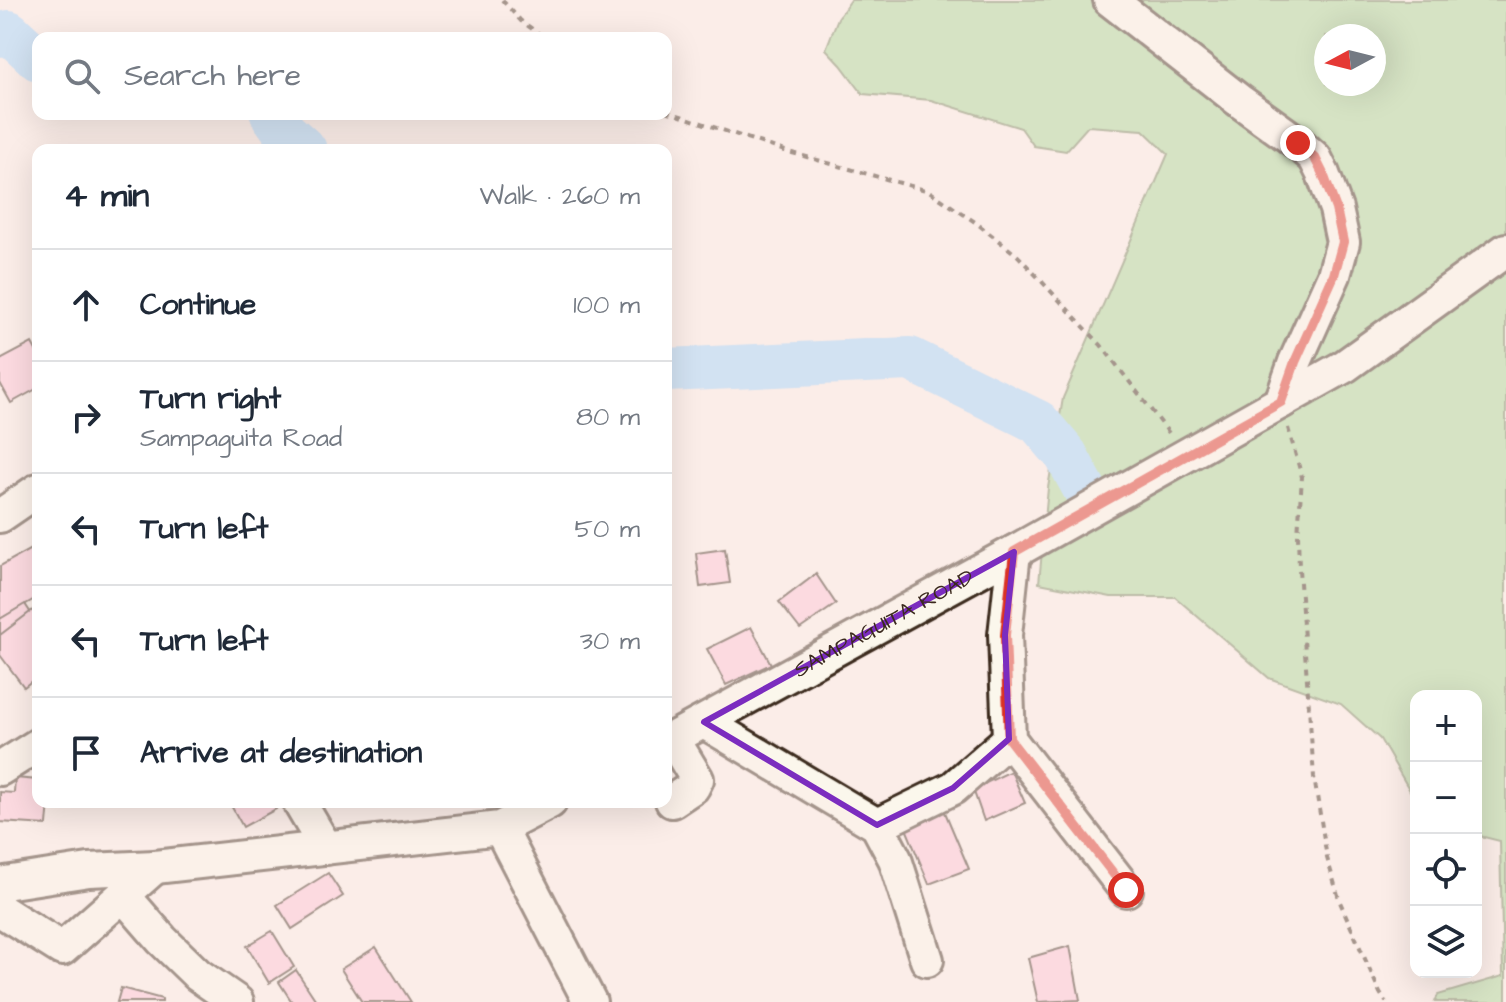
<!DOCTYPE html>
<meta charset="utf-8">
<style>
:root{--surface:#fff;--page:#f2f2f3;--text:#1f2937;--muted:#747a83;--line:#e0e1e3}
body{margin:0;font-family:"Architects Daughter",sans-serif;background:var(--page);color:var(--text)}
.controls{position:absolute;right:24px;bottom:24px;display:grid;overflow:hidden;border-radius:16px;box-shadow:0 8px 32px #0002}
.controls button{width:72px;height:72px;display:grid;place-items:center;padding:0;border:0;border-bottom:2px solid var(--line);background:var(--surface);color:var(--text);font:40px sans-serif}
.compass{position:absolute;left:1314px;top:24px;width:72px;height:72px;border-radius:50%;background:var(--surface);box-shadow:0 8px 32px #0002;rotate:263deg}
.stop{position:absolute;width:24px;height:24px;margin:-18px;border:6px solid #d93025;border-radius:50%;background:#fff}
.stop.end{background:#d93025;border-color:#fff;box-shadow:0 2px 8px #0008}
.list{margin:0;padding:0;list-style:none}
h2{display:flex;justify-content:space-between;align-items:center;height:104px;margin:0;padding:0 32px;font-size:34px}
h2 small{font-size:26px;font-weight:400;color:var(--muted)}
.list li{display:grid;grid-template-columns:52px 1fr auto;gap:24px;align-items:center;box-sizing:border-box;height:112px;padding:0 32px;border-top:2px solid var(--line)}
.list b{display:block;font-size:30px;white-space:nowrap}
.list p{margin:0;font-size:26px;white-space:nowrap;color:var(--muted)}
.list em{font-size:26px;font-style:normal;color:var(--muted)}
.icon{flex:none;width:44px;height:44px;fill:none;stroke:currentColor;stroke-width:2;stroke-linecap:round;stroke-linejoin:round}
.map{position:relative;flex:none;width:1506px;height:1002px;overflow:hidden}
.search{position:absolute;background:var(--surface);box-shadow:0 8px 32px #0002;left:32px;top:32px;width:640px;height:88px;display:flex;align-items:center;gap:20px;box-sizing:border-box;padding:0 28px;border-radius:16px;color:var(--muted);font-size:30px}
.panel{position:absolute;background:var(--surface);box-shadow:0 8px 32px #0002;left:32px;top:144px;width:640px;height:664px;border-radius:16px}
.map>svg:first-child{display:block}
.green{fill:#a8d899;stroke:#72815c;stroke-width:2;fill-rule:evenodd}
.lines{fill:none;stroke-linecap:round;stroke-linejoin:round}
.river{stroke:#a0d4fe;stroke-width:44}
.building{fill:#fcc3d7;stroke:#3b2a1e;stroke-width:2}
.minor-casing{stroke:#3b2a1e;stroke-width:38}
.path{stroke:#3b2a1e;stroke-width:4;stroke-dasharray:6 6;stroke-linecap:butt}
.minor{stroke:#fbf7ec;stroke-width:32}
.route{stroke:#d93025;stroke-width:10}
.marked{fill:none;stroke:#7b2cbf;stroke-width:6;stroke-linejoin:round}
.labels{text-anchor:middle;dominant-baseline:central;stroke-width:7;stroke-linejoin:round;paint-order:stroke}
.street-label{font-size:22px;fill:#3b2a1e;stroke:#fbf7ec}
</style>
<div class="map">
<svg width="1506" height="1002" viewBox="0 0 1506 1002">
<rect width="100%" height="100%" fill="#fbede8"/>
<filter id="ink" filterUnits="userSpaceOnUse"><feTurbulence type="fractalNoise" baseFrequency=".0125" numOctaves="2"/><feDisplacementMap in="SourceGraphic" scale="16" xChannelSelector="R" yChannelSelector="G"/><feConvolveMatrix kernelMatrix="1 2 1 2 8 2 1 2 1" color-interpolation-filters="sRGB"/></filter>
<g filter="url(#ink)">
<path class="green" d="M851,0H1506V1002H1435L1438,995L1503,976L1500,841L1476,835V696H1416V801L1380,739L1341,704L1269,678L1175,597H1111L1039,583L1048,488L1063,398L1168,154L1143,130L1088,126L1066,151L1034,146L1021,128L931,100L863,94L841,65L826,49L838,18ZM1326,36H1374V84H1326Z"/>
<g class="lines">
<g class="river">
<path d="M0,35L9,32L38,59"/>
<path d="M272,114L285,132L305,150"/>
<path d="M666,370L910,359L1038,422L1066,455L1085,490"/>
</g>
</g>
<g class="building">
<path d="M32,343L38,354V388L11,403L0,383V360Z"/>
<path d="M38,545V597L0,619V566Z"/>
<path d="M725,549L730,583L700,587L696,553Z"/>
<path d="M816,574L836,604L800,629L779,602Z"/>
<path d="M25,604L36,621L0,642V619Z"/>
<path d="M38,606V676L24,687L0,655V635Z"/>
<path d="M751,627L771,664L726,685L707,649Z"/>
<path d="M1011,771L1025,803L984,821L973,789Z"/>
<path d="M15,778L38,780V802H49L47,825L0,822V792L14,793Z"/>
<path d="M229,802H272L276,809L243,827Z"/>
<path d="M942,805L969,869L929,884L905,826Z"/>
<path d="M328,873L343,896L292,929L277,905Z"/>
<path d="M272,931L294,967L269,983L247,946Z"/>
<path d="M1070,946L1080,1000L1038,1002L1028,958Z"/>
<path d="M376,947L411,1002H362L341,969Z"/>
<path d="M296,970L317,1002H292L279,982Z"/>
<path d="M121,988L162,999V1002H117Z"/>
</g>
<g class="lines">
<defs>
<g id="minor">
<path d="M1110,0L1241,102L1298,143L1315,158L1323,174L1336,209L1343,242L1334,275L1295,362L1281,402"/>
<path d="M0,516L38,490"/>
<path d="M1014,552L1005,635L1009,739L1126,890"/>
<path d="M704,722L877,825L895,859L927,960"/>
<path id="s1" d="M666,742L1014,552L1345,366L1506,250"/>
<path d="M0,769L38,745"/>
<path d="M672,801L693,787L697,779L673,739"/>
<path d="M299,802L326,848"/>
<path d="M877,825L953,788L1009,739"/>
<path d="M500,828L590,1002"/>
<path d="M0,888L5,883L89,870L155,867L500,828L550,802"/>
<path d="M123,895L162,940L198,975L237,1002"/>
<path d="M0,910L62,949L155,867"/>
</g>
</defs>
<use href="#minor" class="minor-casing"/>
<g class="path">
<path d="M502,0L521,21L545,38"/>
<path d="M666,111L785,151L929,191L975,222L1018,256L1101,345L1169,433"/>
<path d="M1288,428L1302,477L1298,534L1299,569L1314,777L1327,858L1340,902L1380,993L1386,1002"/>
</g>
<use href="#minor" class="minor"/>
</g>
</g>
<g class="lines" filter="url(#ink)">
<path class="route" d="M1126,890L1009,739L1005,635L1014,552L1281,402L1295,362L1334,275L1343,242L1336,209L1323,174L1315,158L1298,143"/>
</g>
<path d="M0 0H1506V1002H0ZM1014,552L1005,635L1009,739L953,788L877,825L704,722Z" fill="#fbede8" fill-opacity=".55" fill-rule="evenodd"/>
<path class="marked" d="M1014,552L1005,635L1009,739L953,788L877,825L704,722Z"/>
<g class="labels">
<g class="street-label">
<text stroke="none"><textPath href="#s1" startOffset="248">SAMPAGUITA ROAD</textPath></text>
</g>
</g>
</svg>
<div class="controls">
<button>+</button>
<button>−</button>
<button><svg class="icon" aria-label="locate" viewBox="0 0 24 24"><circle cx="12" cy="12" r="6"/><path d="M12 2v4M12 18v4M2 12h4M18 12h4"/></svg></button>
<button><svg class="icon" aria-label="layers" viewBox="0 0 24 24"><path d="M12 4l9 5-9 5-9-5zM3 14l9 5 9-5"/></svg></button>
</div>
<svg class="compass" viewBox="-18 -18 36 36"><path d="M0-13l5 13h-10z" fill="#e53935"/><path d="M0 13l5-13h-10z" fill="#747a83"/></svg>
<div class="stop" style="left:1126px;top:890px"></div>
<div class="stop end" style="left:1298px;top:143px"></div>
<div class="search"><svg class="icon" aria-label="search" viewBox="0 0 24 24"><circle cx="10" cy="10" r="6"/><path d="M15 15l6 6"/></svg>Search here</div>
<section class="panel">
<h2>4 min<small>Walk · 260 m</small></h2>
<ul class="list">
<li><svg class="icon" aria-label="ahead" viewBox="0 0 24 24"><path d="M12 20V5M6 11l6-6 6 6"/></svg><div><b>Continue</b></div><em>100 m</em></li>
<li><svg class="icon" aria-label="right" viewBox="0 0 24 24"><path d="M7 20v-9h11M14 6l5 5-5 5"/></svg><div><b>Turn right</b><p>Sampaguita Road</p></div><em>80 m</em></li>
<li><svg class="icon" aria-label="left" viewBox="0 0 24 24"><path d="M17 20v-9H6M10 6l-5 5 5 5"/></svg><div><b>Turn left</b></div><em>50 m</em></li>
<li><svg class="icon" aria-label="left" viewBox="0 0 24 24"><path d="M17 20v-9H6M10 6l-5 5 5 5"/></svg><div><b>Turn left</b></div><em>30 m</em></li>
<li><svg class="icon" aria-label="arrive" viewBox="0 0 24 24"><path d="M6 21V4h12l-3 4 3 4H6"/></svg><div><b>Arrive at destination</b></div></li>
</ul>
</section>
</div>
